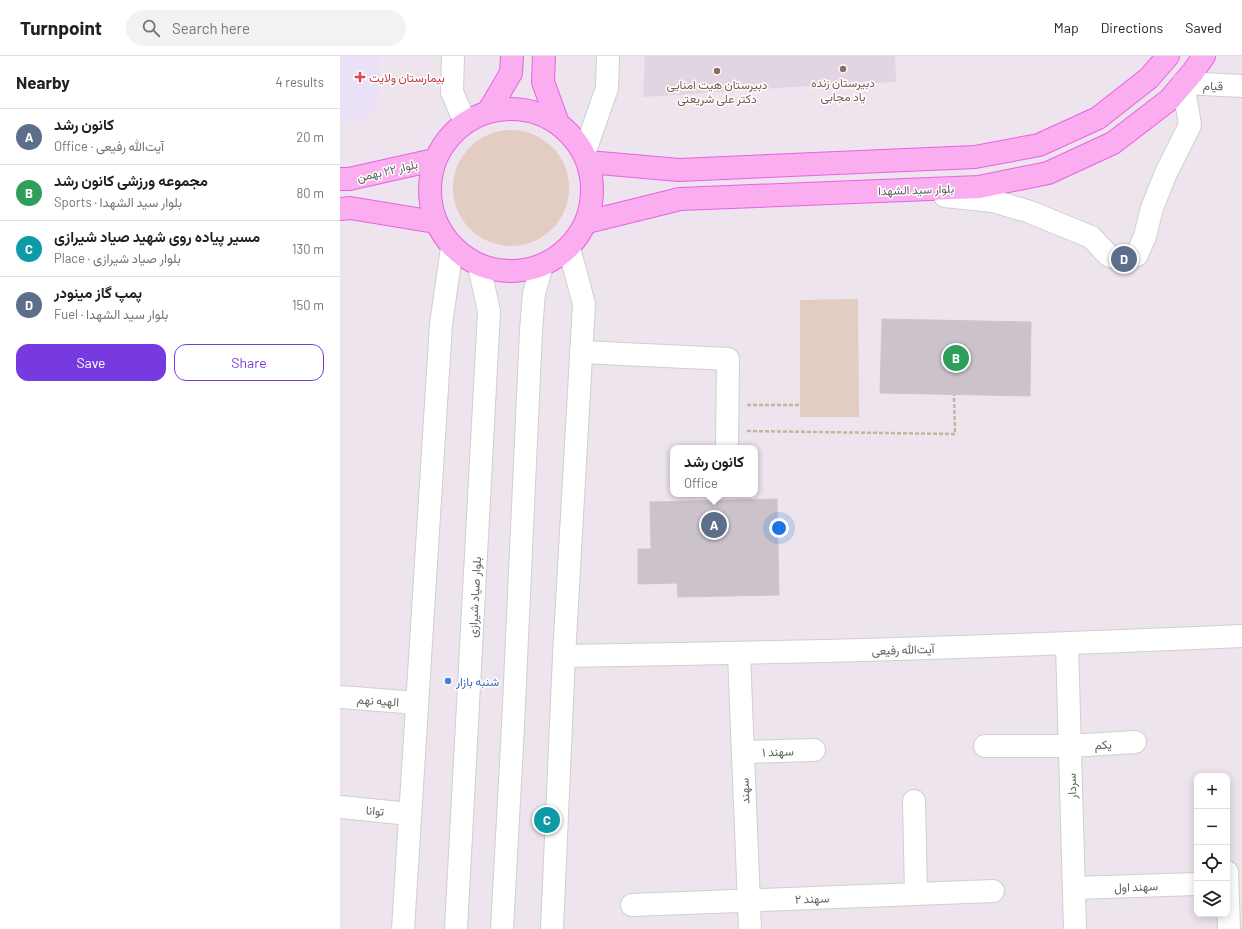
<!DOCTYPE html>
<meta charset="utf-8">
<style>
:root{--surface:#fff;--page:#f2f2f2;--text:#202124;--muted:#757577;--line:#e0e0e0;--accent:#773ade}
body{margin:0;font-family:Barlow,Vazirmatn,sans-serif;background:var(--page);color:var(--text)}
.controls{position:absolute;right:12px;bottom:12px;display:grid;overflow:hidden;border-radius:8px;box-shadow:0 2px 10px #0003}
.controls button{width:36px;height:36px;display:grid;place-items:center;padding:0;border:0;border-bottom:1px solid var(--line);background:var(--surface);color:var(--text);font:20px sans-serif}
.you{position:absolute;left:439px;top:472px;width:14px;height:14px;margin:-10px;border:3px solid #fff;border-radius:50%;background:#1a73e8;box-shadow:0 0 0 6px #1a73e833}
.badge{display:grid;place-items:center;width:26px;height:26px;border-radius:50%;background:var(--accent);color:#fff;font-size:13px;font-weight:700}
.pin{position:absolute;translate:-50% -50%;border:2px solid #fff;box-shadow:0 1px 4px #0006}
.popup{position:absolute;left:330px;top:389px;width:88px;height:52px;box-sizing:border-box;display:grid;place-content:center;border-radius:8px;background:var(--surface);filter:drop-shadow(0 1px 3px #0005);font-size:13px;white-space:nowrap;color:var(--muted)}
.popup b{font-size:15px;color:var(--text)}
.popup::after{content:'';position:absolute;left:50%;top:100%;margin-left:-8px;border:8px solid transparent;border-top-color:var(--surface)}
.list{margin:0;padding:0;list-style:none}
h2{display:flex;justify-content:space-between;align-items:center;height:52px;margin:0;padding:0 16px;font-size:17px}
h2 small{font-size:13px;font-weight:400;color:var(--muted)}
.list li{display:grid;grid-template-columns:26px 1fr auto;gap:12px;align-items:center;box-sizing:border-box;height:56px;padding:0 16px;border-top:1px solid var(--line)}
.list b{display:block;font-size:15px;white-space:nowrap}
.list p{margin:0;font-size:13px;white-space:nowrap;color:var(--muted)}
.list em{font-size:13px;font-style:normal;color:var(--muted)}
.actions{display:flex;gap:8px;padding:12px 16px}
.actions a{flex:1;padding:9px 0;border:1px solid var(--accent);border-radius:12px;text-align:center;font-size:14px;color:var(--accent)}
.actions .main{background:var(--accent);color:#fff}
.icon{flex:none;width:22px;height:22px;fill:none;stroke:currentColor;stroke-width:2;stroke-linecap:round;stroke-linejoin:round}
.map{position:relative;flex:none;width:902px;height:873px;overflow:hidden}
header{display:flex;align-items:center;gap:24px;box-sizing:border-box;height:56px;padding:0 20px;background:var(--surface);border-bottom:1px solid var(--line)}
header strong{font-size:19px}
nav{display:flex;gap:22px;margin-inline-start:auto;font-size:14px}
.search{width:280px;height:36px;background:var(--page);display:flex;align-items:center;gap:10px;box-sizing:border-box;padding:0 14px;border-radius:22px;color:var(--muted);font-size:15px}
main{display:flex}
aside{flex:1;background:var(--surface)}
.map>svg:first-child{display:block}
.education{fill:#e0d5e0}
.medical{fill:#eae1f9}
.green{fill:#e3ccc2}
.building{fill:#cbc2cb;stroke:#d1c3d2}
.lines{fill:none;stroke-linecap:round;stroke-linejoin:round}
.minor-casing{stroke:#ccd2cc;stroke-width:24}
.major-casing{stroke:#e862e6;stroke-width:24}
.path{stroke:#c6b59d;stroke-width:2.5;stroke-dasharray:4 2;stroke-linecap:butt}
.minor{stroke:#fff;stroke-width:22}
.major{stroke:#faadef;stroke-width:22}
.education-dot{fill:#8d6e63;stroke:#fff;stroke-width:1.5}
.health-dot{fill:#e0444e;stroke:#fff;stroke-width:1.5}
.shop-dot{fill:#3f7fe0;stroke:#fff;stroke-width:1.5}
.labels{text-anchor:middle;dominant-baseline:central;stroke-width:3;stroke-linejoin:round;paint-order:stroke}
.health-label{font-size:12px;fill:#be3a42;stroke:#fff;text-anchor:start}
.education-label{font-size:12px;fill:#785e54;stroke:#fff}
.street-label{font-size:12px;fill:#5d635c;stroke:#fff}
.shop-label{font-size:12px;fill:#366cbe;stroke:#fff;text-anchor:start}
</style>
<header>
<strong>Turnpoint</strong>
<div class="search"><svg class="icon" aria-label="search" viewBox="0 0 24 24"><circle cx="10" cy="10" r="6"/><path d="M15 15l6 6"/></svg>Search here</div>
<nav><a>Map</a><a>Directions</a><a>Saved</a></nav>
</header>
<main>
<aside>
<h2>Nearby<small>4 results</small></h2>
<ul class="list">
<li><span class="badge" style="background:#5c6f8a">A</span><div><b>کانون رشد</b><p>Office · آیت‌الله رفیعی</p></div><em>20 m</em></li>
<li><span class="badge" style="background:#2e9e5b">B</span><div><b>مجموعه ورزشی کانون رشد</b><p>Sports · بلوار سید الشهدا</p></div><em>80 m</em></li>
<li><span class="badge" style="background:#0f9aa8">C</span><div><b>مسیر پیاده روی شهید صیاد شیرازی</b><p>Place · بلوار صیاد شیرازی</p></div><em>130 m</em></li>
<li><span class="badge" style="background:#5c6f8a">D</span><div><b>پمپ گاز مینودر</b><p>Fuel · بلوار سید الشهدا</p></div><em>150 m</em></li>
</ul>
<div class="actions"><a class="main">Save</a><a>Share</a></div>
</aside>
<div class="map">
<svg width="902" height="873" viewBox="0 0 902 873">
<rect width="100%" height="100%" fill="#ede4ed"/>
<path class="education" d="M305,0H555L556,26L451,31L303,41Z"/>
<path class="medical" d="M0,0H40L38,42L33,57L20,65L0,66Z"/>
<g class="green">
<circle cx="171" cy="132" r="58"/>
<path d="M518,243L519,361H460V244Z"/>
</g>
<g class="building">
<path d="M542,263L691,266L690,340L540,337Z"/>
<path d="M437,443L439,539L338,541L337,527L298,528V493H311L310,446Z"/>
</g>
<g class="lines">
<defs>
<g id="minor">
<path d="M113,0L112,36L125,66"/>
<path d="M244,98L267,32L268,0"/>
<path d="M605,140L653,145L690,156L751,181L768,199L777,202L797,199L805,180L812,152L826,117L850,69L843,27L902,30"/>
<path d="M241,296L388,303L387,392"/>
<path d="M727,588L735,873"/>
<path d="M399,598L410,873"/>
<path d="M224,600C450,597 676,590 902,580"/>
<path d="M0,641L77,647"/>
<path d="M645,690H730L795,686"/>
<path d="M403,696L474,694"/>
<path d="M574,745L576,838"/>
<path d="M0,751L70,758"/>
<path d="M887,816L889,873"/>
<path d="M734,832L857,828"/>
<path d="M292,849L653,835"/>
<path d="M63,873L101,268L112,192"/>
<path d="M116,873L149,255L139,210"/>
<path d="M162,873L173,670L191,275L194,237L202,210"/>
<path d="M212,873L224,600L244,248L229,192"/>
</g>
<g id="major">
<path d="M204,0L203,26L218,67"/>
<circle cx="171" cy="134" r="81"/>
<path d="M148,56L171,17L172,0"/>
<path d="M248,106L339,114L635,101L699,89L758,62L809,22L828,0"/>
<path d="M0,123H9L94,104"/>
<path d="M0,153L10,152L95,166"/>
<path d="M247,166L340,143L639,131L708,117L773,87L829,44L853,16L864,0"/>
</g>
</defs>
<use href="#minor" class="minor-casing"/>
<use href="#major" class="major-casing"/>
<g class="path">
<path d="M407,349H460"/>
<path d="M407,375L615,378L614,339"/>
<path d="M372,444L374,438"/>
</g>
<use href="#minor" class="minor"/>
<use href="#major" class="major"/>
</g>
<g class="education-dot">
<circle cx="503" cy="13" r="4"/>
<circle cx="377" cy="15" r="4"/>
</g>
<path class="health-dot" d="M18 15h4v4h4v4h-4v4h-4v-4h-4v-4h4z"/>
<circle class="shop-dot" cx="108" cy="625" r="4"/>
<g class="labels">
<g class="health-label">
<text x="29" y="21">بیمارستان ولایت</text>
</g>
<g class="education-label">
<text x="503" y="26">دبیرستان زنده<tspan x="503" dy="14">یاد مجابی</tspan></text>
<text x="377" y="28">دبیرستان هیت امنایی<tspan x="377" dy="14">دکتر علی شریعتی</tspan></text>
</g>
<g class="street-label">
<text transform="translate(873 29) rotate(2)">قیام</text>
<text transform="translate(47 114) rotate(-13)">بلوار ۲۲ بهمن</text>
<text transform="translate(576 133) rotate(-2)">بلوار سید الشهدا</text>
<text transform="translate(134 541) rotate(-87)">بلوار صیاد شیرازی</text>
<text transform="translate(563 593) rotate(-2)">آیت‌الله رفیعی</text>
<text transform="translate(38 644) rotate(4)">الهیه نهم</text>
<text transform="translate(763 688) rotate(-4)">یکم</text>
<text transform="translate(438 695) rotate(-2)">سهند ۱</text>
<text transform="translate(731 730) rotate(-92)">سردار</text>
<text transform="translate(404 735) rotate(-92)">سهند</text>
<text transform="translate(35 754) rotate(5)">توانا</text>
<text transform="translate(796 830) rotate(-2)">سهند اول</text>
<text transform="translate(472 842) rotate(-2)">سهند ۲</text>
</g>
<g class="shop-label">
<text x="116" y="625">شنبه بازار</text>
</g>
</g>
</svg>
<div class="controls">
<button>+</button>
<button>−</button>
<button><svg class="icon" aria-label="locate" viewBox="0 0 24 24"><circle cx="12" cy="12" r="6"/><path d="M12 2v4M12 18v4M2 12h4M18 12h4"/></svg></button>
<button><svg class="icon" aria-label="layers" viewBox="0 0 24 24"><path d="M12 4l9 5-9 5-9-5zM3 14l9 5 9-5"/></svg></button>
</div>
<div class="you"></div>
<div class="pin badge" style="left:374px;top:469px;background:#5c6f8a">A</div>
<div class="popup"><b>کانون رشد</b>Office</div>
<div class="pin badge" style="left:616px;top:302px;background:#2e9e5b">B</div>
<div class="pin badge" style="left:207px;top:764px;background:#0f9aa8">C</div>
<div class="pin badge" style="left:784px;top:203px;background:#5c6f8a">D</div>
</div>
</main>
